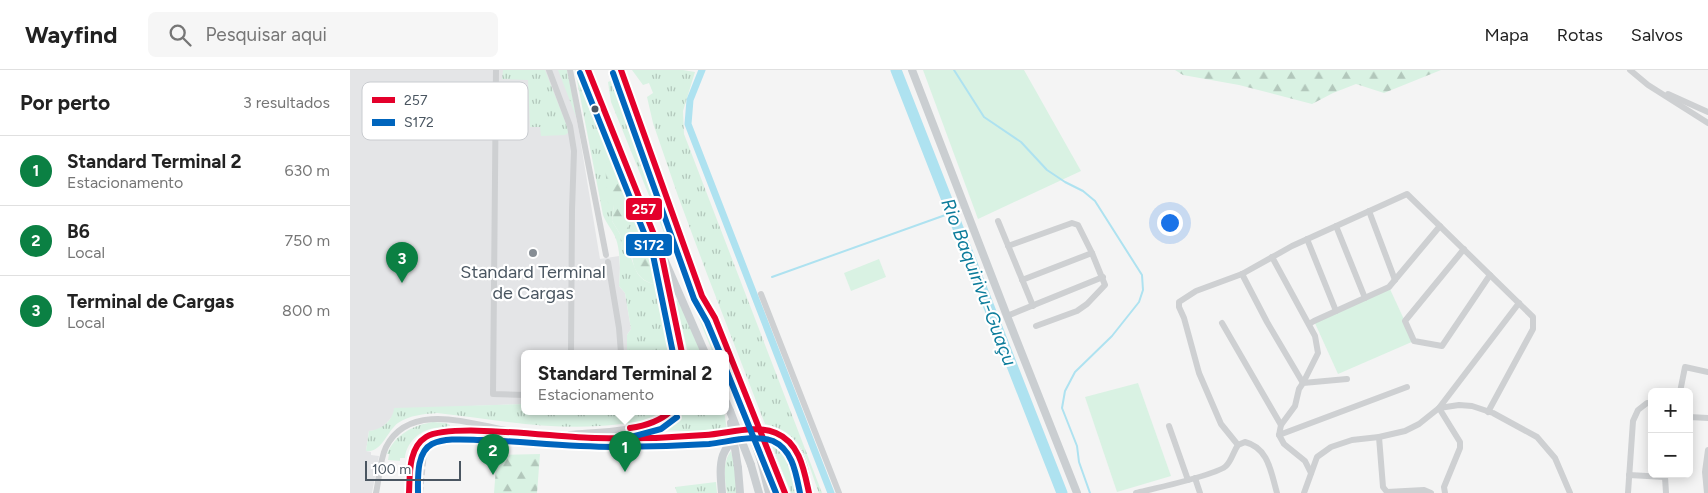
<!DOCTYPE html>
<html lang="pt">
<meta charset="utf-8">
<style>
:root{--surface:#fff;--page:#f6f6f6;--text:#222;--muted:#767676;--line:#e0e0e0;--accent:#0b8043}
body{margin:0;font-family:Figtree,sans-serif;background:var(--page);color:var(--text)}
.controls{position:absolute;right:15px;bottom:15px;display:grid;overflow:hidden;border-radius:8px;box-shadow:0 2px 12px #0003}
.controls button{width:45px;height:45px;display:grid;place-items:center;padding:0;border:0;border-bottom:1px solid var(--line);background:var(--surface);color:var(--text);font:25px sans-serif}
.scale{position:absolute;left:15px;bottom:12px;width:96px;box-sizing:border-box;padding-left:5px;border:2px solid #4a5661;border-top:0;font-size:14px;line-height:18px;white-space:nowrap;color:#4a5661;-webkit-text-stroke:4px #fff;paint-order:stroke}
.you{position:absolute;left:819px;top:152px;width:18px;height:18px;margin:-12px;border:4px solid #fff;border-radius:50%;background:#1a73e8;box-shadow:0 0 0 8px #1a73e833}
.badge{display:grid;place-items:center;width:32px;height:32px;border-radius:50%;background:var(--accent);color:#fff;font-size:16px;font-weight:700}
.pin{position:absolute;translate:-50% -41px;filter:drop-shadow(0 1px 2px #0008)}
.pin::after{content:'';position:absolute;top:26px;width:18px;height:15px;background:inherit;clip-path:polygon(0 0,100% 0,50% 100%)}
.popup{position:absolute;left:171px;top:280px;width:208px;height:65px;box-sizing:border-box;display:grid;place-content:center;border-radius:8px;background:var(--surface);filter:drop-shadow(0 1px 4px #0005);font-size:16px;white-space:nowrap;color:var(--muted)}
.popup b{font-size:19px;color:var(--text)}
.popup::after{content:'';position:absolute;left:50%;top:100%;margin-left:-10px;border:10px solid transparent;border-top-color:var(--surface)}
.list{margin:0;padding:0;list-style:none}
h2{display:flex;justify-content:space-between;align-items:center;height:65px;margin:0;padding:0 20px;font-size:21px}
h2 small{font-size:16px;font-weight:400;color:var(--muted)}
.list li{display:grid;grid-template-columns:32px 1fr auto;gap:15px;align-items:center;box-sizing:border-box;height:70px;padding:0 20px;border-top:1px solid var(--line)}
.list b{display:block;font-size:19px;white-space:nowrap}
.list p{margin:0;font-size:16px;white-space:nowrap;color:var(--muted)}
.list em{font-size:16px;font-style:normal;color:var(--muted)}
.icon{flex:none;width:28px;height:28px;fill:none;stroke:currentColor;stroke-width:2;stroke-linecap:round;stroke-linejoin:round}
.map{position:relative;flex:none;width:1358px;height:423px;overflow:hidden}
header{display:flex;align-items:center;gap:30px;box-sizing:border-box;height:70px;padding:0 25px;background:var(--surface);border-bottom:1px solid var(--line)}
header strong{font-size:24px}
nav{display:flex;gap:28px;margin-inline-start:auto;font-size:18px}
.search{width:350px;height:45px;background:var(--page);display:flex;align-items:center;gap:12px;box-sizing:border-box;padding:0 18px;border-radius:8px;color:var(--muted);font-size:19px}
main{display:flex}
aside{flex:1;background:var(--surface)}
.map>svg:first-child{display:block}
.airport{fill:#e4e5e7}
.grass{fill:url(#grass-tufts);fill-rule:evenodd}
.forest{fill:url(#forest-firs)}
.park{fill:#d9f2e3}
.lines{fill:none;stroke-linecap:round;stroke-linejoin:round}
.stream{stroke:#aee2f0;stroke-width:2}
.canal{stroke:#aee2f0;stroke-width:7}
.river{stroke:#aee2f0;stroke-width:11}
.minor-tunnel{stroke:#d2d4d7;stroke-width:6;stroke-dasharray:6 3;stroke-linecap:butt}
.minor{stroke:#ced0d2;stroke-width:6}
.major{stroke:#caced1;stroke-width:8}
.major-bridge{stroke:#caced1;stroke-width:8}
.bus-1-casing{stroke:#fff;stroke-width:10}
.bus-2-casing{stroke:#fff;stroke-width:10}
.bus-1{stroke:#e4002b;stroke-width:6}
.bus-2{stroke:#0065bd;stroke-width:6}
.bus-dot{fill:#4a5661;stroke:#fff;stroke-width:2}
.poi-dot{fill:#868d94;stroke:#fff;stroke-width:2}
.labels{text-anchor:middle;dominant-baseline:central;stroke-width:4.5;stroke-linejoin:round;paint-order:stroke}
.poi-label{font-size:18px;fill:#4a5661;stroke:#fff}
.water-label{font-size:19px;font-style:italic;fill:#0c7c9b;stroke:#fff}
.key{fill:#fff;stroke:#c9ccd0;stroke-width:1}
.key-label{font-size:14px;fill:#4a5661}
.line-badge{stroke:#fff;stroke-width:2}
.badge-label{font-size:14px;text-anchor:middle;font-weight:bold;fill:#fff}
</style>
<header>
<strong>Wayfind</strong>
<div class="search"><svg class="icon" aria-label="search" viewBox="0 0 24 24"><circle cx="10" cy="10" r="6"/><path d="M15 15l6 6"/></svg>Pesquisar aqui</div>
<nav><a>Mapa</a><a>Rotas</a><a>Salvos</a></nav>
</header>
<main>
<aside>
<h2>Por perto<small>3 resultados</small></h2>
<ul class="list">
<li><span class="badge">1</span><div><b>Standard Terminal 2</b><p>Estacionamento</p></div><em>630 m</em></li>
<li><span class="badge">2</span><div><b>B6</b><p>Local</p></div><em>750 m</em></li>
<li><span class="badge">3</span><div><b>Terminal de Cargas</b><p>Local</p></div><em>800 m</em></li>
</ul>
</aside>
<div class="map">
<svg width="1358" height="423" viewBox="0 0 1358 423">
<defs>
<pattern id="grass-tufts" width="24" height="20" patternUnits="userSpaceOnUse" patternTransform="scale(1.25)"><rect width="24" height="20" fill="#d9f2e3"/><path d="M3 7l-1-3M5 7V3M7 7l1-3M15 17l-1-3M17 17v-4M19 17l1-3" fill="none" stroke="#b2c7bb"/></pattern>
<pattern id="forest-firs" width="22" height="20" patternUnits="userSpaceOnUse" patternTransform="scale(1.25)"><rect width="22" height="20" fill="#d9f2e3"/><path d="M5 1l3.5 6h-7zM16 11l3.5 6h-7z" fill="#b2c7bb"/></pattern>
</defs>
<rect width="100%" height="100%" fill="#f4f4f4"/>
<path class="airport" d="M0,0H217L229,62L250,189L269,186L270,198L269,216L275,223L281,259L277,265V283H175V334L121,336L44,345L30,360L19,361L16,381L21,382V385L29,386L22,423H0Z"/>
<g class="grass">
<path d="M153,0H195L218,59V63L215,65L191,66L190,57H180L178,10L152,9Z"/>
<path d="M208,0H217L227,49Z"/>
<path d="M225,0H227L239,24V27L251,56L255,61L296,163L310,205L329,283H277V265L281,259L275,223L269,216C270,202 271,184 266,169C263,161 256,153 253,145ZM261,86L273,114L271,116L281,138L278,145V167L272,179L270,164L262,151L264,135ZM280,185L306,212L304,214C287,210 286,200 280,185Z"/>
<path d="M282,0H333L345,2L333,41L334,64L472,423H469C457,391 453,362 415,354L357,204L328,126L303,53L297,27L303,23L299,13L293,15Z"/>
<path d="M267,8L306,107L369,283H363L261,32L258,12Z"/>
<path d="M329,230L351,283H338L326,231Z"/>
<path d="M175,334V341H314C301,351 287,352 271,354C207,362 150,350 87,343C74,344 60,345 48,353C37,361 32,383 16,381L19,361C31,360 43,351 44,338Z"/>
<path d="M327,341H374L377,360L361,362L287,359C303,356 316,353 327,341Z"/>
<path d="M83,352L96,353L100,355C95,359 90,357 84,358C69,361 56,373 55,388H50V391L38,390L39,384H37C45,364 64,355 83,352Z"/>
<path d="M422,366C448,374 452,399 456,423H441L419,368Z"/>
<path d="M381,381L385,399L388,423H377C375,410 372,392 381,381Z"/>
<path d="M366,412L367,423H327L325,417Z"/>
</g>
<g class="forest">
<path d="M825,0H1091L1034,23L1006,14L983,23L962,34L889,15L833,5Z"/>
<path d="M261,86L273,115L271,116L281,138L278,146V167L272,180L270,164L262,151L264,135L258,133L255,95Z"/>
<path d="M291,165L299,182L306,212L304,214C283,209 280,189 283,170Z"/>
<path d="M190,384L187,423H144L147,385Z"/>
</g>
<g class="park">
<path d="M573,0H674L731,101L628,149Z"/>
<path d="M529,189L536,207L501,221L494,203Z"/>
<path d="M1039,217L1064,271L988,304L964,251Z"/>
<path d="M788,313L821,406L767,422L735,327Z"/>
</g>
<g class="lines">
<g class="stream">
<path d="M604,0L634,47L671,72L697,100L715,112L733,121L745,131L792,205L793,220L789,232L762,266L725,302L715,321L712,338L727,376L729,392L740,423"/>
<path d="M422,207L601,143"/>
</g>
<path class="canal" d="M352,0L340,30L338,54L481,423"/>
<path class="river" d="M546,0L712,423"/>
<path class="minor-tunnel" d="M70,423L73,392"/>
<g class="minor">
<path d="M146,0L143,324L175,325"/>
<path d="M199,0L220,56L224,81L222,140L221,283"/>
<path d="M220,0L256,185"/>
<path d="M1280,0L1298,15L1358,53"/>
<path d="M1318,24L1358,42"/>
<path d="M1019,141L1045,210"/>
<path d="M648,151L683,236"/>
<path d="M986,156L1015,228"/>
<path d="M957,169L986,241"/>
<path d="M658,176L722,153L728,155L742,183"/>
<path d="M1114,179L1055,251L1064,271L1092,276L1140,205"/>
<path d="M312,191L332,283"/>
<path d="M258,192L269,258L271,283"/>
<path d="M892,204L917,252L953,313L968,283L965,266L922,187"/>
<path d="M672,210L742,183L755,215L737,234L727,241L686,256"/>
<path d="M411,224L489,423"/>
<path d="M657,246L753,207"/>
<path d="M872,253L931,355"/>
<path d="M959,254L964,251L1039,217L1090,156"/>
<path d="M1330,322L1335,297L1358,302"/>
<path d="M1339,347L1358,348"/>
<path d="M819,356L838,410"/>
<path d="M220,364C247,361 302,362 321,341"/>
<path d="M929,365L1057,317"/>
<path d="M1029,367L1033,417L1037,422L1074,420L1081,423"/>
<path d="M888,375L871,354L849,303L834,248L829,237V232L846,221L892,204L942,176L1057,124L1183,247V259L1138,342"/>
<path d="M138,381L151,373L181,367"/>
<path d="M73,392L74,381L79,371L90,362L116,361L234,368H275L385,363"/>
<path d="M961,403L955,391L934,374L929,365L931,355L945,336L949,319L953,313L997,309"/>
<path d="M1279,405L1315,407V404"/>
<path d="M1315,407L1316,423"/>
<path d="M845,408L850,423"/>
<path d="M26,423C29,410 30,389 36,377C59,332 118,353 156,360"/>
<path d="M786,423C802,419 867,405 876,396C882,390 883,382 888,375L895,372C919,378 921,403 927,423"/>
<path d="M954,423L967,387L981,377L1002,370L1029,367L1055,361L1069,354L1089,338L1109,335L1122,336L1143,343L1187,367L1205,388L1220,423"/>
<path d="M1095,423L1094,417L1110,378V372L1089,338L1169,233"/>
<path d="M1278,423L1283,351L1288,340L1297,333L1302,334"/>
<path d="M1357,423L1355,402L1358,380"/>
</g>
<g class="major">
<path d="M238,0L311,182L355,283"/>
<path d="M271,0L373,283"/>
<path d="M562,0L657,246L727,423"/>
<path d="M371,264L399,333"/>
<path d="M375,290L392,336"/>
<path d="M375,330L380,341"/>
<path d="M422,388L435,423"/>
<path d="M411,391L419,423"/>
<path d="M401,395L409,423"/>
<path d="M388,398L390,423"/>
<path d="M372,423C371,411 369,397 373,385C386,354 428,354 446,379C455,392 456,408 459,423"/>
</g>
<g class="major-bridge">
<path d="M399,333L422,388"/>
<path d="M392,336L411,391"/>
<path d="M380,341L401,395"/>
<path d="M381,353L388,398"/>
</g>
<defs>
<g id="bus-1">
<path d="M238,0L311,182L332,283"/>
<path d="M271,0L352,226L365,248L435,423"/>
<path d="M280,358C295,356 309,352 321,341"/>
<path d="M59,423C60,405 58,378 76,367C101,352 210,368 245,368C282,369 318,368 355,365C377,364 405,354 426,363C450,373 454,400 459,423"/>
</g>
<g id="bus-2">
<path d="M230,3L303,185L323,283"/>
<path d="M263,3L344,229L357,252L370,283"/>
<path d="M375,297L426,423"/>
<path d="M281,367L311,359L327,347"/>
<path d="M68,423C68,409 66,382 82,374C97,367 119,370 135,370C178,372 221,377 264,377C296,377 327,376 359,374C378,372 404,364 423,371C443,380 446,404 450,423"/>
</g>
</defs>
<use href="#bus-1" class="bus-1-casing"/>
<use href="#bus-2" class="bus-2-casing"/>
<use href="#bus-1" class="bus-1"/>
<use href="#bus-2" class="bus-2"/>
</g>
<circle class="bus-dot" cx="245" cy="39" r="4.5"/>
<circle class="poi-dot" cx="183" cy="183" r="5"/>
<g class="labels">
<g class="poi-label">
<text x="183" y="202">Standard Terminal<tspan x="183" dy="21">de Cargas</tspan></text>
</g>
<g class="water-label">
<text transform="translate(629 212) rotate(69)">Rio Baquirivu-Guaçu</text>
</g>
</g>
<rect x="12" y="12" width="166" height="58" rx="8" class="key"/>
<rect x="22" y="27" width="23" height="6" fill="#e4002b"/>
<rect x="22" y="49" width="23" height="7" fill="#0065bd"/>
<g class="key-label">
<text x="54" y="35">257</text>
<text x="54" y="57">S172</text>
</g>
<g class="line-badge">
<rect x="275" y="127" width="38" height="24" rx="5" fill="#e4002b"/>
<rect x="275" y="163" width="48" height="24" rx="5" fill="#0065bd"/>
</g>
<g class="badge-label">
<text x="294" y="144">257</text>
<text x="299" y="180">S172</text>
</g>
</svg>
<div class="controls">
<button>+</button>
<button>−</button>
</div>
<div class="scale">100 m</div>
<div class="you"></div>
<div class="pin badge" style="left:275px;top:402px">1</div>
<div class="popup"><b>Standard Terminal 2</b>Estacionamento</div>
<div class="pin badge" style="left:143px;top:405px">2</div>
<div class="pin badge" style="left:52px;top:213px">3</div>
</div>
</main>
